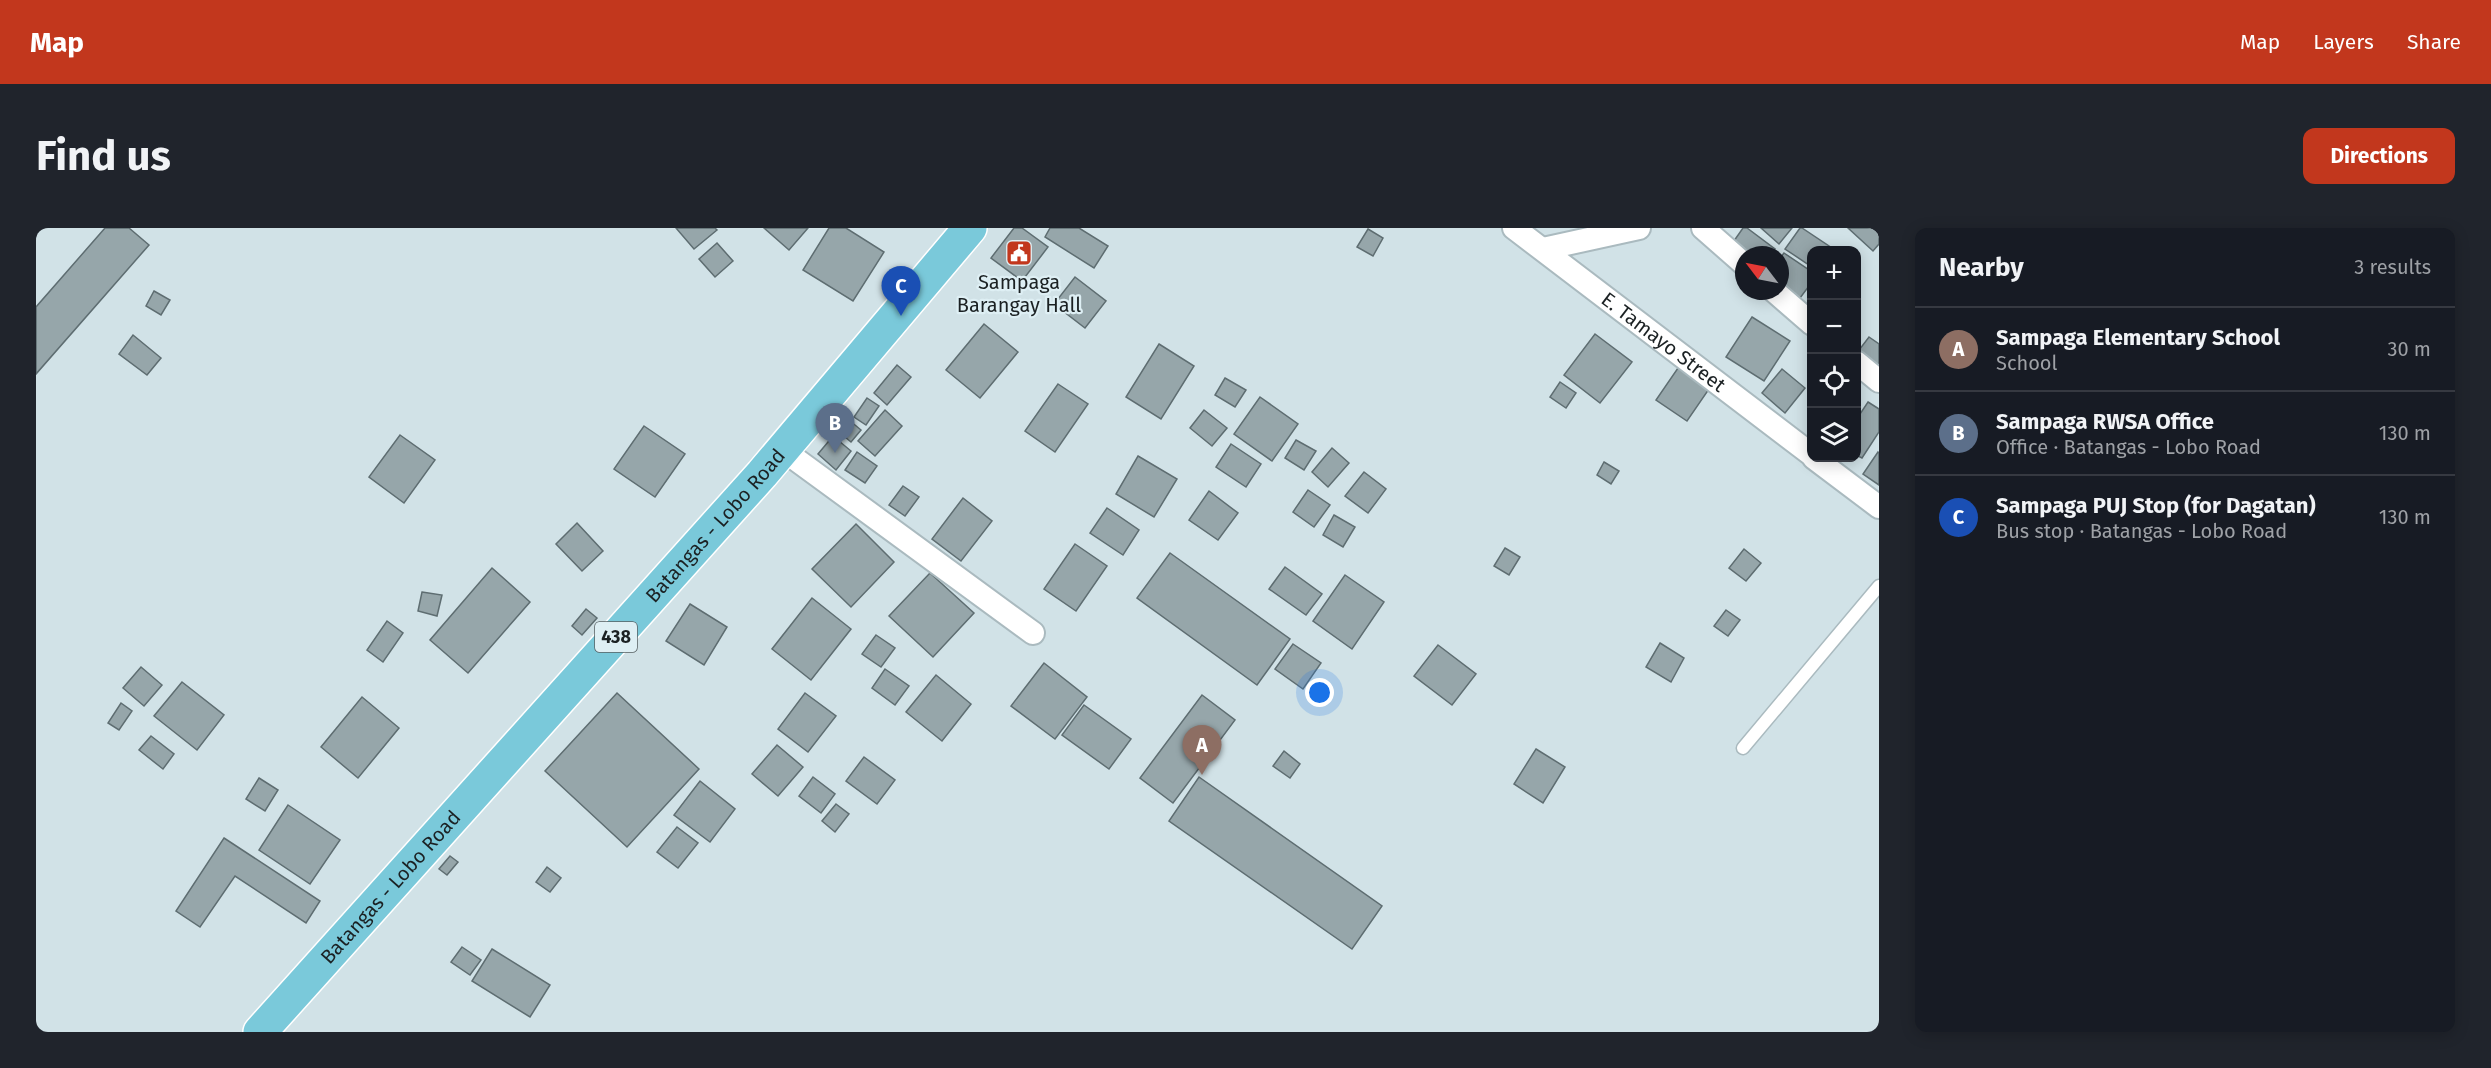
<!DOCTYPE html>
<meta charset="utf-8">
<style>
:root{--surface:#171b24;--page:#20242c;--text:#f1f3f6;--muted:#9ea1a6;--line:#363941;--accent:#c2371d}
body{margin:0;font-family:"Fira Sans",sans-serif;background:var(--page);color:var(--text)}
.controls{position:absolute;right:18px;top:18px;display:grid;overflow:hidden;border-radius:12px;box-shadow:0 3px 15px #0003}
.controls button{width:54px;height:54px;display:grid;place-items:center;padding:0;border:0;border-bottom:2px solid var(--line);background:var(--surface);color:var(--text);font:30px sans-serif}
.compass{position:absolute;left:1699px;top:18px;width:54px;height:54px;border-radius:50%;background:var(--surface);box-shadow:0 3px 15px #0003;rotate:302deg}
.you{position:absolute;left:1284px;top:465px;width:21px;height:21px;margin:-15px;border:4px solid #fff;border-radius:50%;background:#1a73e8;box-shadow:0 0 0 9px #1a73e833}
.badge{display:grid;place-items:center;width:39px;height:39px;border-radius:50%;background:var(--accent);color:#fff;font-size:20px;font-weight:700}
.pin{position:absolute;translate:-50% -50px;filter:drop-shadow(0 2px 3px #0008)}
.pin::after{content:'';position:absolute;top:32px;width:21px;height:18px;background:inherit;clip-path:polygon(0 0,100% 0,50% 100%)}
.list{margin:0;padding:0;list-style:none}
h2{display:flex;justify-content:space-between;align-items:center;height:78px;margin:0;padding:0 24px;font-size:26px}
h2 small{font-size:20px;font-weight:400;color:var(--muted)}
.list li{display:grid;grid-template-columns:39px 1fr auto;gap:18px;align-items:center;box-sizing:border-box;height:84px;padding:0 24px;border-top:2px solid var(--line)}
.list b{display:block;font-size:22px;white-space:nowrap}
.list p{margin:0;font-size:20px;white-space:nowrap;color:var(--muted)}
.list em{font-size:20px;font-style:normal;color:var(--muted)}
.icon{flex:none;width:33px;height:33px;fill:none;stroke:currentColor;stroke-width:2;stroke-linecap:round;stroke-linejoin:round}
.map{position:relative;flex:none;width:1843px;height:804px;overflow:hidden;border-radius:12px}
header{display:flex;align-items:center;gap:36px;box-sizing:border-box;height:84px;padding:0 30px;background:var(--accent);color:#fff}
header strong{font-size:28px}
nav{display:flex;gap:33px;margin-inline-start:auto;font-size:21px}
.intro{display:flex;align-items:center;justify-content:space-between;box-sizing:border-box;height:144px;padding:0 36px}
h1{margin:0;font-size:42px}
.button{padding:15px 27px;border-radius:12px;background:var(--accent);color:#fff;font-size:21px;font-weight:700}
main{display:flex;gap:36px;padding:0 36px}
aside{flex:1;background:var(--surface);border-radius:12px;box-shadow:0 3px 15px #0003}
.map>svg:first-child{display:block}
.building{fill:#96a6aa;stroke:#5e6d71;stroke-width:1.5}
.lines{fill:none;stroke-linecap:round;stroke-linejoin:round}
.lane-casing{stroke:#aababf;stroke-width:15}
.street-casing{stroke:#aababf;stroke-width:26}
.primary-casing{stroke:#fff;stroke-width:36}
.lane{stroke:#fff;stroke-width:12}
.street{stroke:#fff;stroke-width:22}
.primary{stroke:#7ac9da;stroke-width:33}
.labels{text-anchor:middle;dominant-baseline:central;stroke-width:4.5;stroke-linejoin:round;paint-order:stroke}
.shield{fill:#deeff4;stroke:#565f62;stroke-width:1.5}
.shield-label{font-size:18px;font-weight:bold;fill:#1b2123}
.poi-label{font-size:20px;fill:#1b2123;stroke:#deeff4}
.street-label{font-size:20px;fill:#1b2123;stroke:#deeff4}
</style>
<header>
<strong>Map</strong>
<nav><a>Map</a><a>Layers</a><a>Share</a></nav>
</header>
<div class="intro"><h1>Find us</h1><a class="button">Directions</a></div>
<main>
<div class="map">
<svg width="1843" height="804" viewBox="0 0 1843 804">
<rect width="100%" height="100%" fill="#d1e2e7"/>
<g class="building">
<path d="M69,0H93L113,17L0,146V79Z"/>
<path d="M640,0H679L681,2L658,21Z"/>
<path d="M728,0H772L753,22Z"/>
<path d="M793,0H810L848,24L817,73L767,42Z"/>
<path d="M978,0H986L1012,19L986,53L955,30Z"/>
<path d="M1014,0H1043L1072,18L1058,40L1009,9Z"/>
<path d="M1707,0H1711L1739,21L1735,27H1708L1693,20Z"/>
<path d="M1725,0H1756L1743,16Z"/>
<path d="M1764,0H1766L1799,22H1776V39L1749,21Z"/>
<path d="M1812,0H1843V16L1837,23Z"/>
<path d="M1332,1L1347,10L1337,28L1321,19Z"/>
<path d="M681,15L697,33L679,49L663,31Z"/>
<path d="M1748,25L1776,44V54L1761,74L1744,62V30Z"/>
<path d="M1039,49L1070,73L1049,100L1018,76Z"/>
<path d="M118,63L134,72L125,87L110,78Z"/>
<path d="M1716,89L1754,113L1728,153L1690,129Z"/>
<path d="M948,96L982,124L944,170L910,142Z"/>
<path d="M1559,106L1596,134L1564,175L1528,147Z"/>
<path d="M97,107L125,130L111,147L83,126Z"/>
<path d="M1833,109L1843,116V140L1820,126Z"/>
<path d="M1123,116L1158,138L1125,191L1090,169Z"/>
<path d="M861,137L875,149L851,177L838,165Z"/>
<path d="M1642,140L1673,161L1651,193L1620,172Z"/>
<path d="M1746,141L1769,160L1749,185L1726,165Z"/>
<path d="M1189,150L1210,162L1199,179L1179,167Z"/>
<path d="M1524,154L1540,165L1530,180L1514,169Z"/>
<path d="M1022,156L1052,176L1019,224L989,203Z"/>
<path d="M1224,169L1262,196L1236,233L1198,206Z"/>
<path d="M831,170L843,178L830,197L818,189Z"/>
<path d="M1832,174L1843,181V204L1826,230L1820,227V192Z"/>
<path d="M849,182L866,198L839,228L822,213Z"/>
<path d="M1168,182L1191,200L1176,218L1154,200Z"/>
<path d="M813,192L825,202L815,214L803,204Z"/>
<path d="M608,198L649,226L619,269L578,241Z"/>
<path d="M364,207L399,232L368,275L333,249Z"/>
<path d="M797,208L815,223L800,242L782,226Z"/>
<path d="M1260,212L1280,223L1268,242L1249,230Z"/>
<path d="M1195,216L1225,236L1210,259L1180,239Z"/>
<path d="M1296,220L1313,235L1292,259L1276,244Z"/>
<path d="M821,224L841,238L829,255L809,242Z"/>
<path d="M1842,224L1843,225V257L1827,246Z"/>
<path d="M1102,228L1141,251L1118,289L1080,266Z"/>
<path d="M1568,234L1583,243L1575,256L1561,247Z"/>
<path d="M1328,244L1350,261L1332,285L1309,268Z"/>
<path d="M867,258L883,269L869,288L853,277Z"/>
<path d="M1272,262L1294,277L1278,299L1257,284Z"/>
<path d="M1173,263L1202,285L1182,312L1153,292Z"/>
<path d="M927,270L956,293L925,333L896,311Z"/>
<path d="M1071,280L1103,302L1087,327L1054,305Z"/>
<path d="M1298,287L1319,299L1307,319L1287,307Z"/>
<path d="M541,295L567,323L546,343L520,316Z"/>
<path d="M820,296L858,334L815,379L776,341Z"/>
<path d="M1039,316L1071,338L1040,383L1008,361Z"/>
<path d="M1469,320L1484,329L1473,347L1458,338Z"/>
<path d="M1708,321L1725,335L1710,353L1693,340Z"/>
<path d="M1134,325L1254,411L1221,457L1101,370Z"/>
<path d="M1249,339L1286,366L1270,387L1233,361Z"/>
<path d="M456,340L494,374L432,445L394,412Z"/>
<path d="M894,345L938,385L897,429L853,388Z"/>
<path d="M1309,347L1348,374L1316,421L1277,393Z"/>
<path d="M386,364L406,367L401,388L382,383Z"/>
<path d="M776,370L815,401L775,452L736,421Z"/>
<path d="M654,376L691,399L668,437L630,413Z"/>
<path d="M550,381L561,390L546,407L536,398Z"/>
<path d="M1690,382L1704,392L1692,408L1678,398Z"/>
<path d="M351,393L367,405L347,434L331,422Z"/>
<path d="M840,407L859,420L845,439L826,426Z"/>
<path d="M1624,415L1648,430L1635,454L1610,439Z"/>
<path d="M1257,416L1285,435L1267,461L1239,441Z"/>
<path d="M1402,417L1440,446L1416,477L1378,448Z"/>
<path d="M1008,435L1051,469L1019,511L975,478Z"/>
<path d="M105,439L126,457L108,478L87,460Z"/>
<path d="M849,441L873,458L859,477L836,460Z"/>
<path d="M900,447L935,476L906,513L870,484Z"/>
<path d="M146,454L188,487L161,522L118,488Z"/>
<path d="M581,465L663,541L591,619L509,543Z"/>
<path d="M769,465L800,488L772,524L742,501Z"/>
<path d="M1166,467L1199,492L1137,575L1104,550Z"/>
<path d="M326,469L363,500L322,550L285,519Z"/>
<path d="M85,475L96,483L83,502L72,495Z"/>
<path d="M1048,477L1095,511L1073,541L1026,507Z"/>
<path d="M115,508L138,526L127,541L103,522Z"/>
<path d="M741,517L767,539L742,568L716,546Z"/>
<path d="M1500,521L1529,539L1507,575L1478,556Z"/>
<path d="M1248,523L1264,536L1254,550L1237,538Z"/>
<path d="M828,529L859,552L841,576L810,553Z"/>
<path d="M777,549L799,566L785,585L763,568Z"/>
<path d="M1163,549L1346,678L1316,721L1133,593Z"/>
<path d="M223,550L242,562L229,583L210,571Z"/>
<path d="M664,553L699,581L674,614L638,587Z"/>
<path d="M800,576L813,586L799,604L786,593Z"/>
<path d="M252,577L304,612L274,656L223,622Z"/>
<path d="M641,599L662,615L642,640L621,624Z"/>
<path d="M188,610L284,673L270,695L199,648L164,699L140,683Z"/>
<path d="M414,628L422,634L411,647L403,641Z"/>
<path d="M511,639L525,650L514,664L500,654Z"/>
<path d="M426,719L445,732L434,747L415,734Z"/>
<path d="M456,721L514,757L494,789L436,753Z"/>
</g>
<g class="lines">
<defs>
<path id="lane" d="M1707,520L1843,358"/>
<g id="street">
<path id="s1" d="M1478,0L1776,227"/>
<path d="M1667,0L1708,36"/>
<path d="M1507,21L1603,0"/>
<path d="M1738,63L1776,96"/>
<path d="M1820,134L1843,153"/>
<path d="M747,222L997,405"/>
<path d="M1778,230L1843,279"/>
</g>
<g id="primary">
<path id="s2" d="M224,804L726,246L934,0"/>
</g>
</defs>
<use href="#lane" class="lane-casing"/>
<use href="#street" class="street-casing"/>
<use href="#primary" class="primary-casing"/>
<use href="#lane" class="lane"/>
<use href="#street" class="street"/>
<use href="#primary" class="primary"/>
</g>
<defs>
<symbol id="civic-square" viewBox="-11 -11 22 22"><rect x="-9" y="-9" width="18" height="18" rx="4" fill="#c2371d" stroke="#deeff4"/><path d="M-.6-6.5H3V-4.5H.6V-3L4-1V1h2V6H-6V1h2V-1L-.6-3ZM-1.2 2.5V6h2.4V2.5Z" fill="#fff"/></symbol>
</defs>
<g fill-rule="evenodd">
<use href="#civic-square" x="968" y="10" width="30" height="30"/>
</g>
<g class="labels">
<rect class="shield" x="559" y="394" width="42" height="30" rx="4.5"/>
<g class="shield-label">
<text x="580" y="409">438</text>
</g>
<g class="poi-label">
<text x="983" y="54">Sampaga<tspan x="983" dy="23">Barangay Hall</tspan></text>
</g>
<g class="street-label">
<text stroke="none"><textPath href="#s1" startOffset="188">E. Tamayo Street</textPath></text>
<text stroke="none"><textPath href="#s2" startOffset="681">Batangas - Lobo Road</textPath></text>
<text stroke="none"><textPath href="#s2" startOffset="195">Batangas - Lobo Road</textPath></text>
</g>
</g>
</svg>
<div class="controls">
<button>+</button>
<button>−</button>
<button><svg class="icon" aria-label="locate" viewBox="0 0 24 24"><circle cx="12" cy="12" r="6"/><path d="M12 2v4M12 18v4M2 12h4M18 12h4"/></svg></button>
<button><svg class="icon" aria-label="layers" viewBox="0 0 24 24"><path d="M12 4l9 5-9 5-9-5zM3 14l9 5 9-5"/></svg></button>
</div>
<svg class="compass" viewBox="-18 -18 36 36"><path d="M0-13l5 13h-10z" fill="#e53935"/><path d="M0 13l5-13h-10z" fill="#9ea1a6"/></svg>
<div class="you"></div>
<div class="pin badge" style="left:1166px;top:547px;background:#8d6e63">A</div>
<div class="pin badge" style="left:799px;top:225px;background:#5c6f8a">B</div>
<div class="pin badge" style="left:865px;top:88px;background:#1a4fb4">C</div>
</div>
<aside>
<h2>Nearby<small>3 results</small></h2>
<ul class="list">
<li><span class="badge" style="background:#8d6e63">A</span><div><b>Sampaga Elementary School</b><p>School</p></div><em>30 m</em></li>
<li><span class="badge" style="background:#5c6f8a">B</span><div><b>Sampaga RWSA Office</b><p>Office · Batangas - Lobo Road</p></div><em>130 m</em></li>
<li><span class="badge" style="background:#1a4fb4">C</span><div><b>Sampaga PUJ Stop (for Dagatan)</b><p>Bus stop · Batangas - Lobo Road</p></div><em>130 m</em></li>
</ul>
</aside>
</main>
